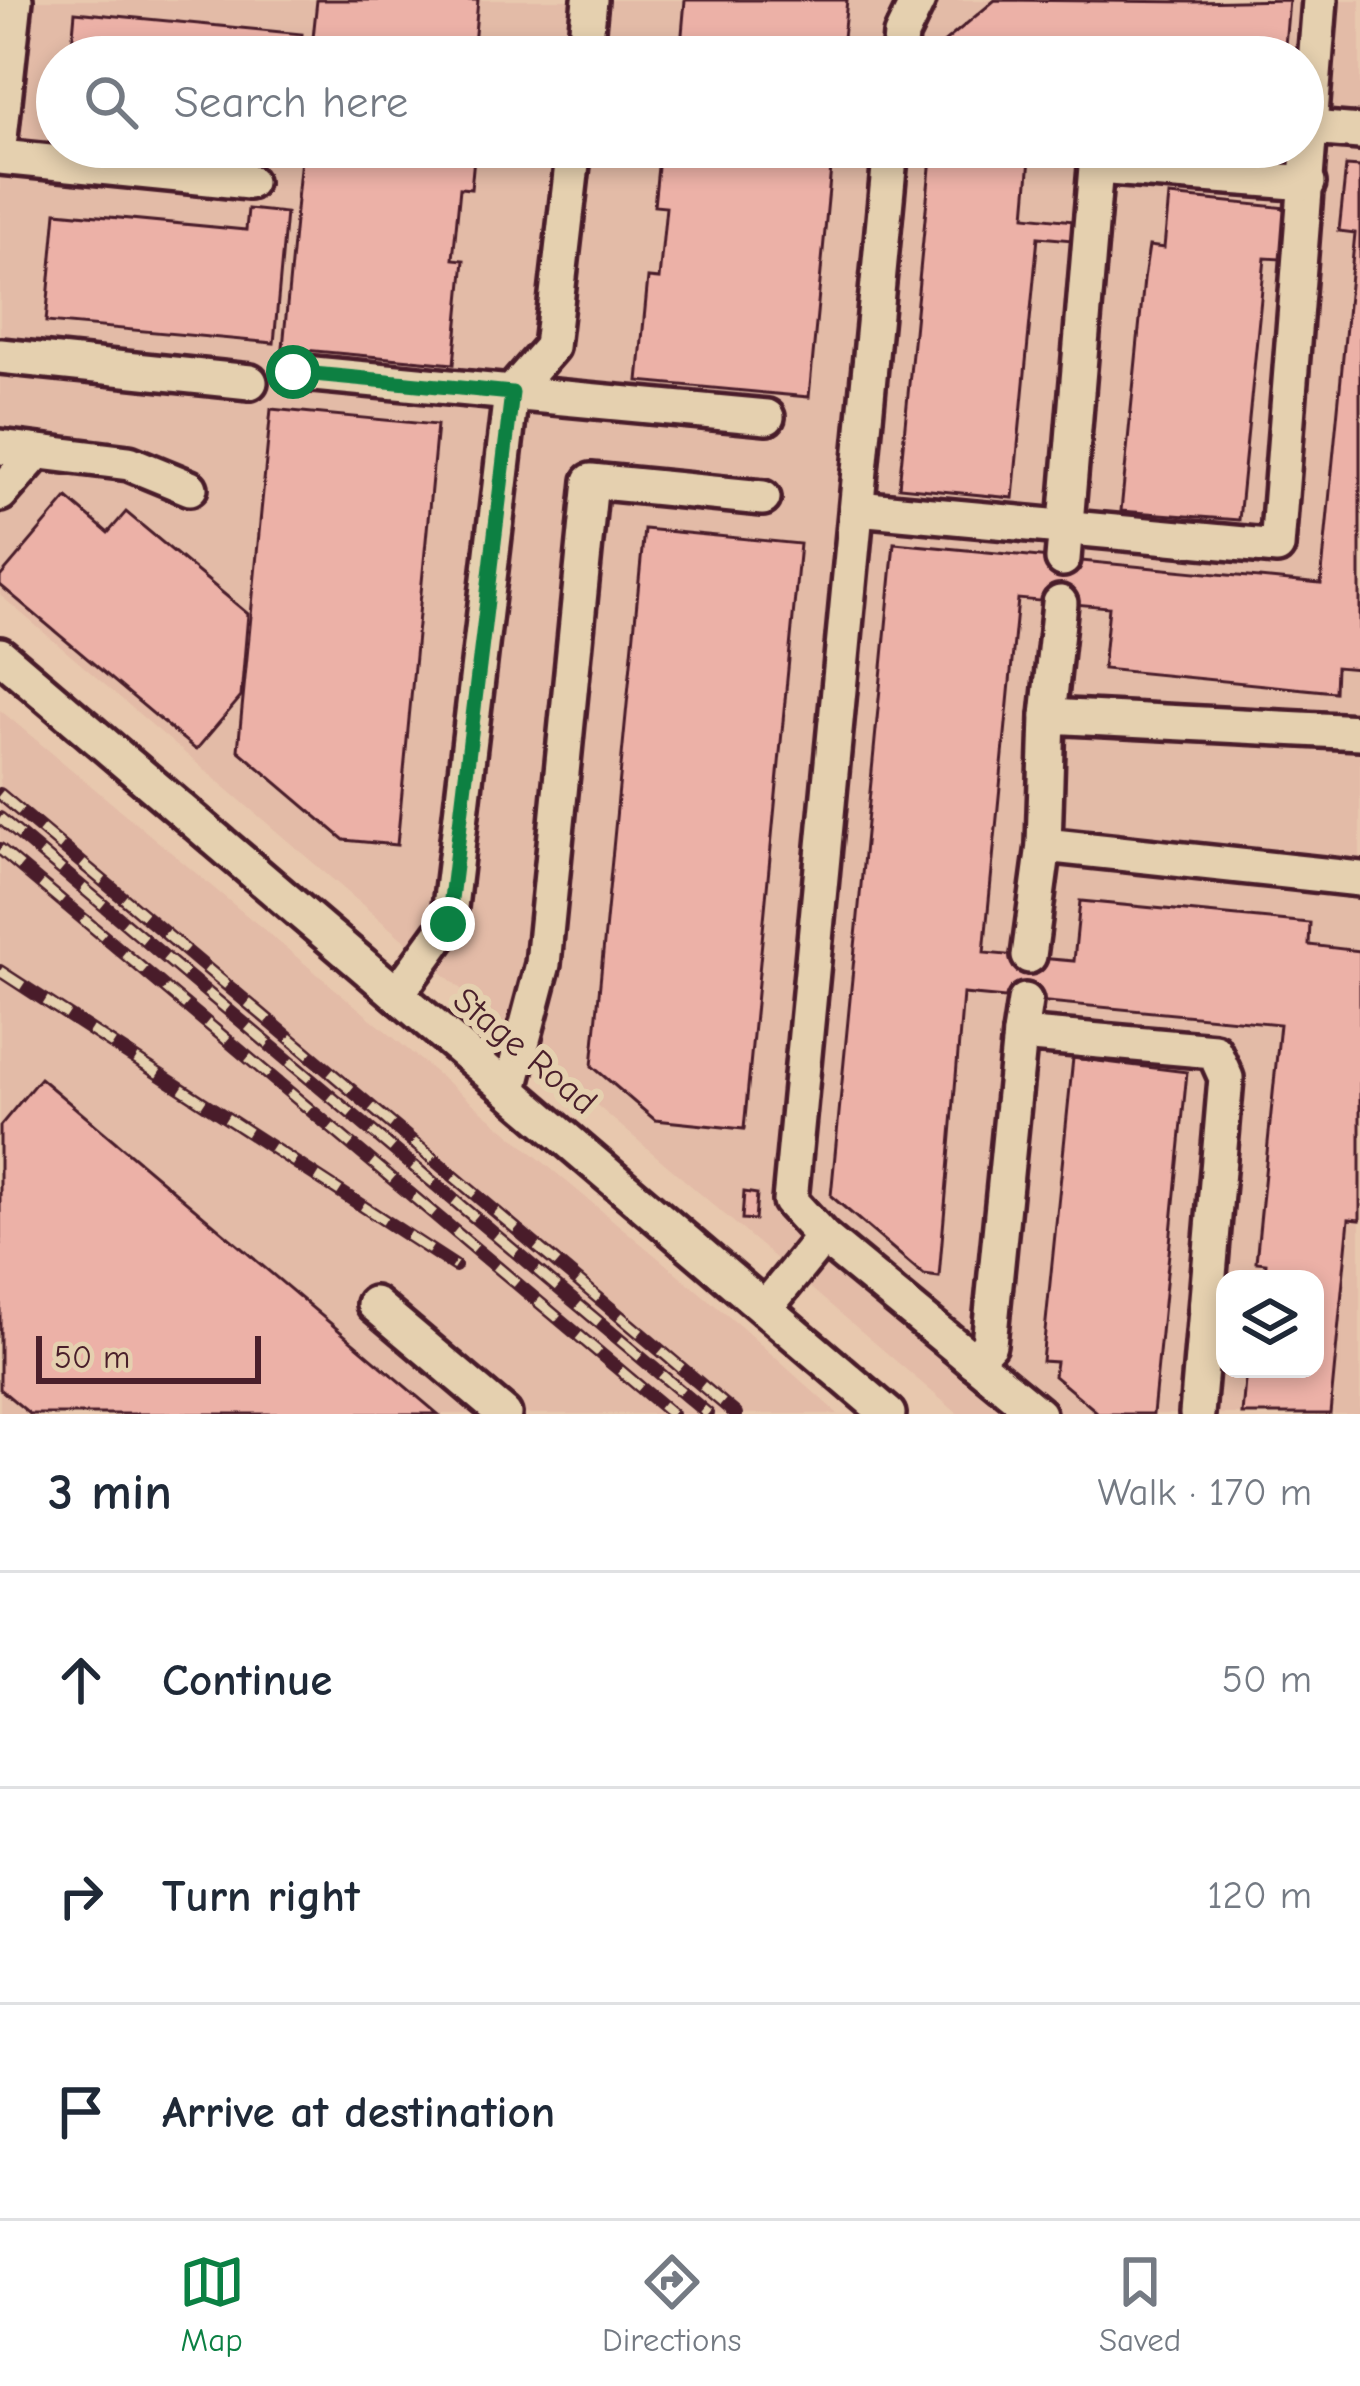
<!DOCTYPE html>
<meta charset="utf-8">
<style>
:root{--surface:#fff;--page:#f2f2f3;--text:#1f2937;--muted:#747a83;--line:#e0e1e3;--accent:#0b8043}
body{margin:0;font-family:"Comic Neue",sans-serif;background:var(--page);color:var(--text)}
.controls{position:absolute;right:36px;bottom:36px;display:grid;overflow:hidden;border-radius:24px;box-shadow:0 6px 18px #0003}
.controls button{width:108px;height:108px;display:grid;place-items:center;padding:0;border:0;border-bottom:3px solid var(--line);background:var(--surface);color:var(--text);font:60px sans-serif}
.scale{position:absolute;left:36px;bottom:30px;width:225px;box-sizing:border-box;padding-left:12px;border:6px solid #4a1f2b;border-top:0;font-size:33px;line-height:42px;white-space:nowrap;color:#4a1f2b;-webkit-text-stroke:9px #e5d0af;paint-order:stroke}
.stop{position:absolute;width:36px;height:36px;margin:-27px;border:9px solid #0b8043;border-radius:50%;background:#fff}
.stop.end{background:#0b8043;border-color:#fff;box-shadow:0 3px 12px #0008}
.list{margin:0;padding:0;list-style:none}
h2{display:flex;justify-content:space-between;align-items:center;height:156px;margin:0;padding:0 48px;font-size:51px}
h2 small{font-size:39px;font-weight:400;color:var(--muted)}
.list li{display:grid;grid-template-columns:78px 1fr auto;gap:36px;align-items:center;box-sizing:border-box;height:216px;padding:0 48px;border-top:3px solid var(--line)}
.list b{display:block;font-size:45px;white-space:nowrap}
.list em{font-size:39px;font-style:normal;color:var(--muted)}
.icon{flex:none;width:66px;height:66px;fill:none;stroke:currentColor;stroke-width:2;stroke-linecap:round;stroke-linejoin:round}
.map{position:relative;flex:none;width:1360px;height:1414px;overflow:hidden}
.search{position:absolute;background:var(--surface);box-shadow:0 6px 18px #0003;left:36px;right:36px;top:36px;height:132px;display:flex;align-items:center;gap:30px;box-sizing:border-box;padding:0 42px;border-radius:66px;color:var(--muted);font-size:45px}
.sheet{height:804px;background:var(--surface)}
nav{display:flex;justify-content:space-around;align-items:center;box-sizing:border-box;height:168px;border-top:3px solid var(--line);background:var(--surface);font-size:33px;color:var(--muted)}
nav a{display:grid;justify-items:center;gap:6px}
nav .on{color:var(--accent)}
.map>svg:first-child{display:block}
.built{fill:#e3bba7;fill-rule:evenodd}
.building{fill:#ecb1a7;stroke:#4a1f2b;stroke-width:3}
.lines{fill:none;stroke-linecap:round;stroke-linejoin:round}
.minor-casing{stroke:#4a1f2b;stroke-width:42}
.minor{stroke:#e5d0af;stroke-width:33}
.rail-casing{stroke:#4a1f2b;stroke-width:14}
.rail{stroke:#e5d0af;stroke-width:9;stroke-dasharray:27;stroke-linecap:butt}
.route{stroke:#0b8043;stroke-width:15}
.labels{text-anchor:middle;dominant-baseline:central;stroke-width:12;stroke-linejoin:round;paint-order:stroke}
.street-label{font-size:36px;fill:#4a1f2b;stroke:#e5d0af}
</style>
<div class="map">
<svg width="1360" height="1414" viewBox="0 0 1360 1414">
<rect width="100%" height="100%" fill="#e8c8ae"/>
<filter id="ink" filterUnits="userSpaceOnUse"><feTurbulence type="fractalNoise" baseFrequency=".00833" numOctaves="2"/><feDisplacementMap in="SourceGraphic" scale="24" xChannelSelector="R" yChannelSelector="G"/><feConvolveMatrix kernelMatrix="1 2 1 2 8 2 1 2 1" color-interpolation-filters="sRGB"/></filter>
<g filter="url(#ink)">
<g class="built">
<path d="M0,0H1360V1414H958L0,595ZM57,57H1303V147H57ZM1225,1279H1315V1369H1225Z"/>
<path d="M0,710L740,1326L838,1414H0Z"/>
</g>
<g class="building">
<path d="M317,0H478L474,45L485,46L484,57H311Z"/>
<path d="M685,0H847L841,57H680Z"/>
<path d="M995,0L1194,2L1289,0L1284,57H941L942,44Z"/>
<path d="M75,12L302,34L300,57H71Z"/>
<path d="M302,147H475L471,189L460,188L453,259L464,260L454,364L283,348Z"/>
<path d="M660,147H833L809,397L638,381L648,278L659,279L666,207L654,206Z"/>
<path d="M932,147H1031L1025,216L1074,221L1072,240L1038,237L1013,498L899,487Z"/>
<path d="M1346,166L1360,167V669L1336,667L1335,692L1103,669L1109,607L1018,599L984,953L1074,961L1080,901L1310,923L1309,945L1360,951V1220L1349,1219L1330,1414H1242L1246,1369H1315V1279H1265L1266,1263L1256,1262L1280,1024L963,994L939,1277L924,1275L831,1196L894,543L1321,584L1355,233L1339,231Z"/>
<path d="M1169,196L1287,208L1281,259L1265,258L1239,520L1121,511L1144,279L1149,246L1164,248Z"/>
<path d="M248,209L286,213L274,343L46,322L56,212L246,230Z"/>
<path d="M271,409L437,425L397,845L344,840L238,750Z"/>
<path d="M67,498L108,533L126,512L248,614L241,697L196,750L0,585V577Z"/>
<path d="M644,529L800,544L744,1129L655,1120L592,1066Z"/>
<path d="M1073,1058L1187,1072L1153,1414H1094L1096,1411L1054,1376L1056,1362L1042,1361Z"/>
<path d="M40,1078L438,1414H30L0,1389V1126Z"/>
<path d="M744,1192L757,1194L755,1220L742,1219Z"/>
</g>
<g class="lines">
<defs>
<g id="minor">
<path d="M584,57L590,0"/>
<path d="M899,57L901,35L918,0"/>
<path d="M1311,128L1360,132"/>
<path d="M0,138L15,0"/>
<path d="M891,147L790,1201L823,1237L1038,1414"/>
<path d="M0,157L249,182"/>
<path d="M0,356L250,382"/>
<path d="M293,372L511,393L551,347L574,147"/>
<path d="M0,447L129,463L190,488"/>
<path d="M0,494L37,452"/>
<path d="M857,508L1277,547L1320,0"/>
<path d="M1063,559L1096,167L1308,183"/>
<path d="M0,655L888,1414"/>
<path d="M1048,716L1060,603"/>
<path d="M1360,732L1048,716L1044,845L1360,879"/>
<path d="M1029,956L1044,845"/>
<path d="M397,994L448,924L511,393L767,417"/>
<path d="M1020,1034L1025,1001"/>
<path d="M510,1089L543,964L591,481L763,498"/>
<path d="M374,1304L504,1414"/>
<path d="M766,1307L823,1237"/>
<path d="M973,1361L989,1344L1020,1034L1214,1051L1226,1078L1197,1414"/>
</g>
</defs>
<use href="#minor" class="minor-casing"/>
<use href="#minor" class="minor"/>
<defs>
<g id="rail">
<path d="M0,794L736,1414"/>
<path d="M0,818L708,1414"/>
<path d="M0,849L672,1414"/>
<path d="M0,971L455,1266"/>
</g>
</defs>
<use href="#rail" class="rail-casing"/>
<use href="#rail" class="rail"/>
</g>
</g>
<g class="lines" filter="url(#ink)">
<path class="route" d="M293,372L512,393L448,924"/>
</g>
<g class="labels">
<g class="street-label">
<text transform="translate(525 1051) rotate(40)">Stage Road</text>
</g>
</g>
</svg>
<div class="controls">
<button><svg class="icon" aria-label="layers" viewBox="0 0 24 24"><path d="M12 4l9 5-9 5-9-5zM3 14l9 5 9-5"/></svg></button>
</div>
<div class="scale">50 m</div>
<div class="stop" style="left:293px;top:372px"></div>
<div class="stop end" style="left:448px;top:924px"></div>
<div class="search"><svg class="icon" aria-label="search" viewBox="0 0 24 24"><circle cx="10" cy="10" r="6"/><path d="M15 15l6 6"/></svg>Search here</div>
</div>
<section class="sheet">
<h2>3 min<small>Walk · 170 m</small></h2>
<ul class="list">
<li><svg class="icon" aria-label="ahead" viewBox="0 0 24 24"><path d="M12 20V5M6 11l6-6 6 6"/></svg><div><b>Continue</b></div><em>50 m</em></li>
<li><svg class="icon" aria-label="right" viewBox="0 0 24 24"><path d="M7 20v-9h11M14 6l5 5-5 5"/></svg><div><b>Turn right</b></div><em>120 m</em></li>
<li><svg class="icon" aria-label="arrive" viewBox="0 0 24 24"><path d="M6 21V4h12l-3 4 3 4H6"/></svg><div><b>Arrive at destination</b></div></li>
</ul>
</section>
<nav>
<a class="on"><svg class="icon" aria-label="map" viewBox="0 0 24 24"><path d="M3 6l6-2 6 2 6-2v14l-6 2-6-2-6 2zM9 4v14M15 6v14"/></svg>Map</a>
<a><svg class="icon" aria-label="directions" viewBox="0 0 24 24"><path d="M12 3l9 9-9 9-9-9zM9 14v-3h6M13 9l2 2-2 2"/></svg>Directions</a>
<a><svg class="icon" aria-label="saved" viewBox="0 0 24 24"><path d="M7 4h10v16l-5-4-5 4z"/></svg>Saved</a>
</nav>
